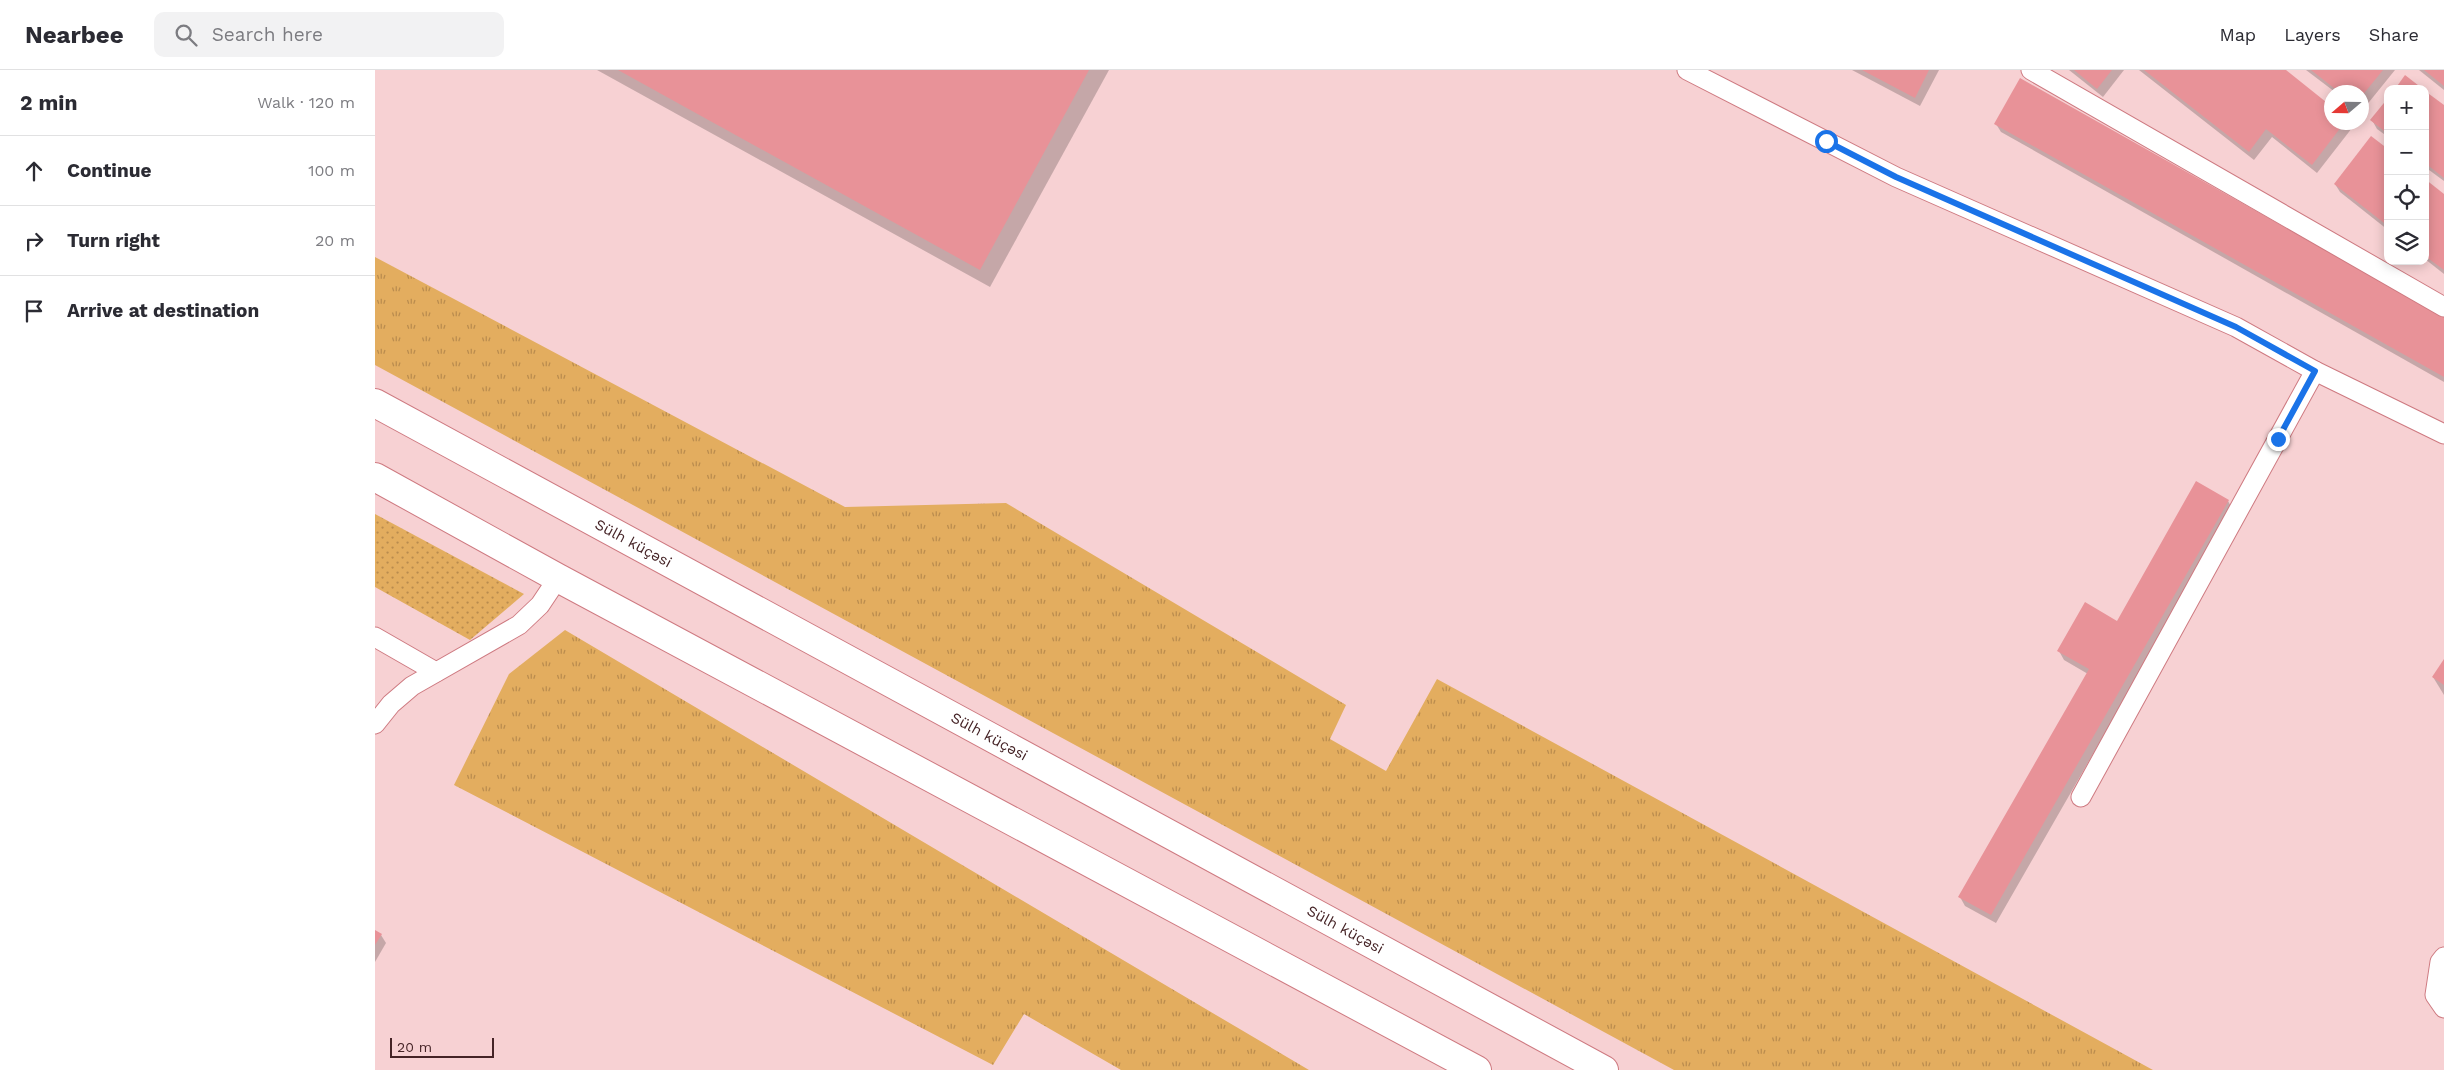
<!DOCTYPE html>
<meta charset="utf-8">
<style>
:root{--surface:#fff;--page:#f2f2f3;--text:#2b2b33;--muted:#7c7c81;--line:#e1e1e2}
body{margin:0;font-family:"Work Sans",sans-serif;background:var(--page);color:var(--text)}
.controls{position:absolute;right:15px;top:15px;display:grid;overflow:hidden;border-radius:10px;box-shadow:0 2px 12px #0003}
.controls button{width:45px;height:45px;display:grid;place-items:center;padding:0;border:0;border-bottom:1px solid var(--line);background:var(--surface);color:var(--text);font:25px sans-serif}
.compass{position:absolute;left:1949px;top:15px;width:45px;height:45px;border-radius:50%;background:var(--surface);box-shadow:0 2px 12px #0003;rotate:250deg}
.scale{position:absolute;left:15px;bottom:12px;width:104px;box-sizing:border-box;padding-left:5px;border:2px solid #452326;border-top:0;font-size:14px;line-height:18px;white-space:nowrap;color:#452326;-webkit-text-stroke:4px #f7d1d3;paint-order:stroke}
.stop{position:absolute;width:15px;height:15px;margin:-11px;border:4px solid #1a73e8;border-radius:50%;background:#fff}
.stop.end{background:#1a73e8;border-color:#fff;box-shadow:0 1px 5px #0008}
.list{margin:0;padding:0;list-style:none}
h2{display:flex;justify-content:space-between;align-items:center;height:65px;margin:0;padding:0 20px;font-size:21px}
h2 small{font-size:16px;font-weight:400;color:var(--muted)}
.list li{display:grid;grid-template-columns:32px 1fr auto;gap:15px;align-items:center;box-sizing:border-box;height:70px;padding:0 20px;border-top:1px solid var(--line)}
.list b{display:block;font-size:19px;white-space:nowrap}
.list em{font-size:16px;font-style:normal;color:var(--muted)}
.icon{flex:none;width:28px;height:28px;fill:none;stroke:currentColor;stroke-width:2;stroke-linecap:round;stroke-linejoin:round}
.map{position:relative;flex:none;width:2069px;height:1000px;overflow:hidden}
header{display:flex;align-items:center;gap:30px;box-sizing:border-box;height:70px;padding:0 25px;background:var(--surface);border-bottom:1px solid var(--line)}
header strong{font-size:24px}
nav{display:flex;gap:28px;margin-inline-start:auto;font-size:18px}
.search{width:350px;height:45px;background:var(--page);display:flex;align-items:center;gap:12px;box-sizing:border-box;padding:0 18px;border-radius:10px;color:var(--muted);font-size:19px}
main{display:flex}
aside{flex:1;background:var(--surface)}
.map>svg:first-child{display:block}
.grass{fill:url(#grass-tufts)}
.park{fill:url(#park-dots)}
.shadow{fill:#0003}
.building{fill:#e89298}
.lines{fill:none;stroke-linecap:round;stroke-linejoin:round}
.service-casing{stroke:#ce7a81;stroke-width:21}
.trunk-casing{stroke:#ce7a81;stroke-width:30}
.service{stroke:#fff;stroke-width:19}
.trunk{stroke:#fff;stroke-width:28}
.route{stroke:#1a73e8;stroke-width:6}
.labels{text-anchor:middle;dominant-baseline:central;stroke-width:4;stroke-linejoin:round;paint-order:stroke}
.street-label{font-size:15px;fill:#452326;stroke:#f7d1d3}
</style>
<header>
<strong>Nearbee</strong>
<div class="search"><svg class="icon" aria-label="search" viewBox="0 0 24 24"><circle cx="10" cy="10" r="6"/><path d="M15 15l6 6"/></svg>Search here</div>
<nav><a>Map</a><a>Layers</a><a>Share</a></nav>
</header>
<main>
<aside>
<h2>2 min<small>Walk · 120 m</small></h2>
<ul class="list">
<li><svg class="icon" aria-label="ahead" viewBox="0 0 24 24"><path d="M12 20V5M6 11l6-6 6 6"/></svg><div><b>Continue</b></div><em>100 m</em></li>
<li><svg class="icon" aria-label="right" viewBox="0 0 24 24"><path d="M7 20v-9h11M14 6l5 5-5 5"/></svg><div><b>Turn right</b></div><em>20 m</em></li>
<li><svg class="icon" aria-label="arrive" viewBox="0 0 24 24"><path d="M6 21V4h12l-3 4 3 4H6"/></svg><div><b>Arrive at destination</b></div></li>
</ul>
</aside>
<div class="map">
<svg width="2069" height="1000" viewBox="0 0 2069 1000">
<defs>
<pattern id="grass-tufts" width="24" height="20" patternUnits="userSpaceOnUse" patternTransform="scale(1.25)"><rect width="24" height="20" fill="#e3ad5f"/><path d="M3 7l-1-3M5 7V3M7 7l1-3M15 17l-1-3M17 17v-4M19 17l1-3" fill="none" stroke="#ba8c4e"/></pattern>
<pattern id="park-dots" width="8" height="8" patternUnits="userSpaceOnUse" patternTransform="scale(1.25)"><rect width="8" height="8" fill="#e3ad5f"/><path d="M2 2h.1M6 6h.1" fill="none" stroke="#ba8c4e" stroke-width="1.8" stroke-linecap="round"/></pattern>
</defs>
<rect width="100%" height="100%" fill="#f7d1d3"/>
<g class="grass">
<path d="M0,187L470,437L631,433L971,635L955,669L1011,701L1062,609L1778,1000H1299L0,295Z"/>
<path d="M190,560L934,1000H746L649,944L618,995L79,715L134,604Z"/>
</g>
<path class="park" d="M0,444L149,524L95,570L0,517Z"/>
<g class="shadow">
<path d="M222,0H734L615,217Z"/>
<path d="M1477,0H1564L1545,36Z"/>
<path d="M1694,0H1749L1728,27Z"/>
<path d="M1764,0H1909L1956,37V52H1974L1977,58L1942,103L1897,67L1879,90Z"/>
<path d="M1931,0H2020L1986,42V22H1960Z"/>
<path d="M2044,0H2069V20Z"/>
<path d="M2050,22L2069,37V111L2050,97Z"/>
<path d="M2013,30V67L2002,59L1997,50Z"/>
<path d="M1621,54L2069,248V312L1626,62Z"/>
<path d="M2013,81V160L1965,122L1960,114Z"/>
<path d="M2050,111L2069,125V204L2050,189Z"/>
<path d="M1853,431L1858,440L1621,853L1590,836L1585,827L1713,604L1689,590L1684,581L1742,552Z"/>
<path d="M2069,591V625L2058,607Z"/>
<path d="M0,861L6,865L11,873L0,892Z"/>
</g>
<g class="building">
<path d="M243,0H714L605,200Z"/>
<path d="M1487,0H1554L1540,28Z"/>
<path d="M1699,0H1737L1722,19Z"/>
<path d="M1769,0H1911L1956,36V52H1970L1937,95L1891,59L1874,82Z"/>
<path d="M1936,0H2008L1986,27V22H1964Z"/>
<path d="M2049,0H2069V16Z"/>
<path d="M2030,5L2048,19H2020Z"/>
<path d="M1645,8L2069,247V307L1619,54Z"/>
<path d="M2050,21L2069,35V108L2050,93Z"/>
<path d="M2013,28V64L1995,50Z"/>
<path d="M1996,66L2013,79V156L1959,114Z"/>
<path d="M2050,109L2069,124V200L2050,186Z"/>
<path d="M1821,411L1854,430L1616,845L1583,827L1714,599L1682,581L1710,532L1742,551Z"/>
<path d="M2069,589V615L2057,607Z"/>
<path d="M0,860L7,864L0,875Z"/>
</g>
<g class="lines">
<defs>
<g id="service">
<path d="M1312,0L1521,107L1861,257L1940,301L2069,364"/>
<path d="M1656,0L2069,237"/>
<path d="M0,567L61,602"/>
<path d="M0,654L16,634L37,616L144,555L165,535L183,508"/>
<path d="M1706,727L1940,301"/>
<path d="M2069,887L2065,892L2060,925L2069,938"/>
</g>
<g id="trunk">
<path id="s1" d="M0,333L1229,1000"/>
<path d="M0,407L183,508L1102,1000"/>
</g>
</defs>
<use href="#service" class="service-casing"/>
<use href="#trunk" class="trunk-casing"/>
<use href="#service" class="service"/>
<use href="#trunk" class="trunk"/>
</g>
<g class="lines">
<path class="route" d="M1451,71L1521,107L1861,257L1940,301L1903,369"/>
</g>
<g class="labels">
<g class="street-label">
<text stroke="none"><textPath href="#s1" startOffset="294">Sülh küçəsi</textPath></text>
<text stroke="none"><textPath href="#s1" startOffset="699">Sülh küçəsi</textPath></text>
<text stroke="none"><textPath href="#s1" startOffset="1104">Sülh küçəsi</textPath></text>
</g>
</g>
</svg>
<div class="controls">
<button>+</button>
<button>−</button>
<button><svg class="icon" aria-label="locate" viewBox="0 0 24 24"><circle cx="12" cy="12" r="6"/><path d="M12 2v4M12 18v4M2 12h4M18 12h4"/></svg></button>
<button><svg class="icon" aria-label="layers" viewBox="0 0 24 24"><path d="M12 4l9 5-9 5-9-5zM3 14l9 5 9-5"/></svg></button>
</div>
<svg class="compass" viewBox="-18 -18 36 36"><path d="M0-13l5 13h-10z" fill="#e53935"/><path d="M0 13l5-13h-10z" fill="#7c7c81"/></svg>
<div class="scale">20 m</div>
<div class="stop" style="left:1451px;top:71px"></div>
<div class="stop end" style="left:1903px;top:369px"></div>
</div>
</main>
